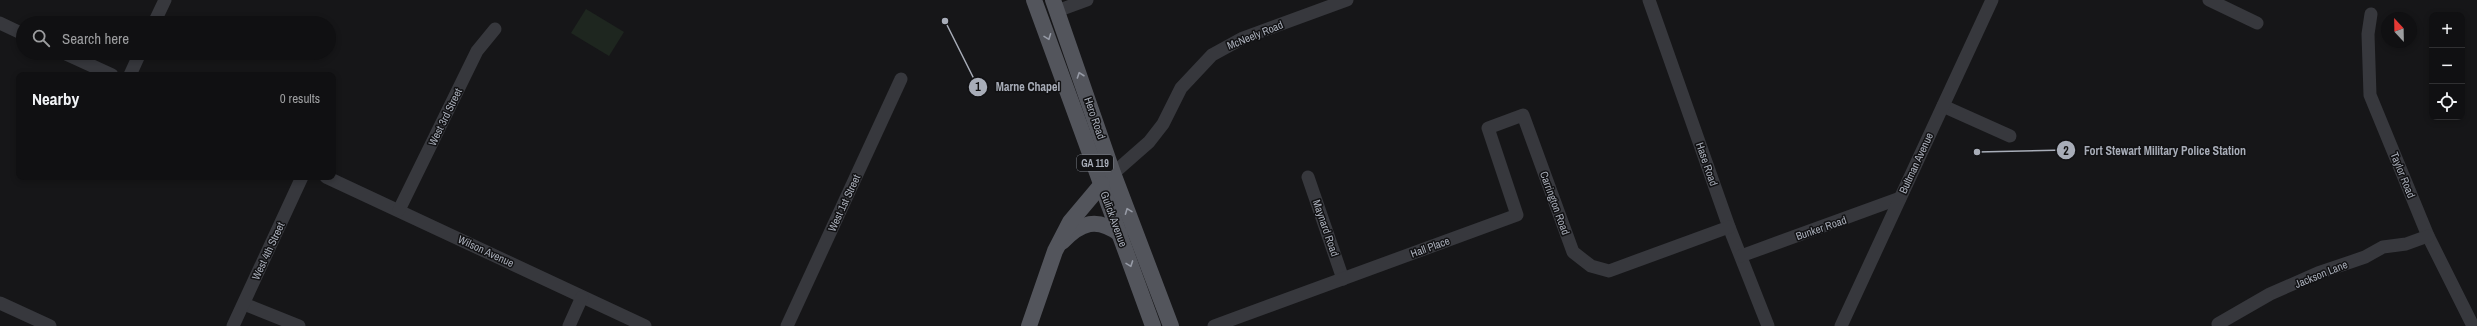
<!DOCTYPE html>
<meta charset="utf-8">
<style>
:root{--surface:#101012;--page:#1e1e20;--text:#f1f3f6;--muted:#9c9d9f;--line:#303032}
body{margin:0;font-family:"Archivo Narrow",sans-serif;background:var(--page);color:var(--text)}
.controls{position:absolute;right:12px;top:12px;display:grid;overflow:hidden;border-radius:8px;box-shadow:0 2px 6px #0003}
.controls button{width:36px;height:36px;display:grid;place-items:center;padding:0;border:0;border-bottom:1px solid var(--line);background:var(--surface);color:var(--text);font:20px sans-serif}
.compass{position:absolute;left:2381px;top:12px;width:36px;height:36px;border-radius:50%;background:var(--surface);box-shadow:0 2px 6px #0003;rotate:338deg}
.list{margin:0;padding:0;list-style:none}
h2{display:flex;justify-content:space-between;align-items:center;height:52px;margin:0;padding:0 16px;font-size:17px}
h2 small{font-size:13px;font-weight:400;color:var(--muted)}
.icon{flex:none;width:22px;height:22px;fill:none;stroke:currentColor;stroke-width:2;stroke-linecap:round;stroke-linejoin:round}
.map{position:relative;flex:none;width:2477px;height:326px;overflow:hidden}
.search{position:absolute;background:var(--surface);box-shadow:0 2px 6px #0003;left:16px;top:16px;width:320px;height:44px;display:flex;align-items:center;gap:10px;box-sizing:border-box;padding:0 14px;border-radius:22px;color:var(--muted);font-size:15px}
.panel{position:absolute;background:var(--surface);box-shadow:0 2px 6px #0003;left:16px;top:72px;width:320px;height:108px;border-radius:8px}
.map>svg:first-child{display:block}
.green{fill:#1e261f}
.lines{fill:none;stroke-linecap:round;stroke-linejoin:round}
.minor{stroke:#37383d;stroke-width:13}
.major{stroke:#53555c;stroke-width:16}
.oneway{stroke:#979ba6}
.labels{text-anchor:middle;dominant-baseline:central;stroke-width:3;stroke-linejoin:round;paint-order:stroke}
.shield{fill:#111113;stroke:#7b7e86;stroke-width:1}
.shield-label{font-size:10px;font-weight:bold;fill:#a8adb8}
.street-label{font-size:11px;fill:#a8adb8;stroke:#111113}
.leader{fill:none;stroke:#a8adb8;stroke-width:1.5}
.callout-dot{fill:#a8adb8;stroke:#111113;stroke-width:1.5}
.mark-label{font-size:12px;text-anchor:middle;font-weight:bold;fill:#111}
.callout-label{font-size:12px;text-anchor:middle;font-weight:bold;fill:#a8adb8;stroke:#111113;stroke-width:3;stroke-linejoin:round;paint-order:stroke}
</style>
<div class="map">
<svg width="2477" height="326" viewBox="0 0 2477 326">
<rect width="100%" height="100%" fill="#161618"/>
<path class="green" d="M586,9L624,32L609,56L571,33Z"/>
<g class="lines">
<g class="minor">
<path d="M1649,0L1729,227L1768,326"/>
<path d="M2209,0L2257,23"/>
<path d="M1057,11L1087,0"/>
<path d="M2371,14L2368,34L2370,95L2428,236L2473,326"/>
<path d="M0,23L23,34"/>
<path d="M154,23L165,0"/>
<path d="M64,53L112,75"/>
<path d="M130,75L140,53"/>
<path d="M1943,106L2010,136"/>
<path d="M326,177L645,326"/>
<path d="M1308,177L1343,279"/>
<path d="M1108,178L1149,142L1163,124L1181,88L1212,55L1243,38L1347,0"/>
<path d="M399,210L477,51L495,29"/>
<path d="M1741,256L1900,198"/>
<path d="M0,303L50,326"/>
<path d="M244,304L299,326"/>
<path d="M2218,324L2270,294L2318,273L2365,257L2383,247L2406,244L2428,236"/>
<path d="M233,326L302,177"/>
<path d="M569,326L582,297"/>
<path d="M787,326L901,79"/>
<path d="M1214,326L1517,215L1488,128L1523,115L1573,252L1591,266L1609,271L1729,227"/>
<path d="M1841,326L1992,0"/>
</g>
<g class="major">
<path d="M1034,0L1153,326"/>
<path d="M1053,0L1113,173L1171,326"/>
<path d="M1062,242C1081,222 1097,217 1120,234"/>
<path d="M1029,326L1055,251L1070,222L1102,184"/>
</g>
</g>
<defs><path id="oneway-chevron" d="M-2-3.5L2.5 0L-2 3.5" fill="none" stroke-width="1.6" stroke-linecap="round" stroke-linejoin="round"/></defs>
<g class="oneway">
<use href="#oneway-chevron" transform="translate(1048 37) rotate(69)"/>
<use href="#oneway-chevron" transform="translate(1080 75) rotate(-109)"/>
<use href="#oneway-chevron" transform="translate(1128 211) rotate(-111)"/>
<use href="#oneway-chevron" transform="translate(1130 264) rotate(70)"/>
</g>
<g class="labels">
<rect class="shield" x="1077" y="155" width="36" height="16" rx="3"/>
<g class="shield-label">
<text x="1095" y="163">GA 119</text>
</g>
<g class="street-label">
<text transform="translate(1255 35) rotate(-22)">McNeely Road</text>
<text transform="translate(445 117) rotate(-64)">West 3rd Street</text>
<text transform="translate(1095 118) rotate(71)">Hero Road</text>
<text transform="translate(1916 163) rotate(-65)">Bultman Avenue</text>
<text transform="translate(1707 164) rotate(71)">Hase Road</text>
<text transform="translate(2403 175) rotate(68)">Taylor Road</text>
<text transform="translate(844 203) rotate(-65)">West 1st Street</text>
<text transform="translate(1555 203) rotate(70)">Carrington Road</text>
<text transform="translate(1114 219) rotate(70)">Gulick Avenue</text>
<text transform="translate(1326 228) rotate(71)">Maynard Road</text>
<text transform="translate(1821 228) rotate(-19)">Bunker Road</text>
<text transform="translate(1430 247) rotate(-20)">Hall Place</text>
<text transform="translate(268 251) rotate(-65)">West 4th Street</text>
<text transform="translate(486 251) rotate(25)">Wilson Avenue</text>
<text transform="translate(2321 274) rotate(-22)">Jackson Lane</text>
</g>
</g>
<path class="leader" d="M945 21L978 87M1977 152L2066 150"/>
<g class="callout-dot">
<circle cx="945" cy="21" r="4"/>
<circle cx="1977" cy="152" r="4"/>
<circle cx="978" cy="87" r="10"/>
<circle cx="2066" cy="150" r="10"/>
</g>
<g class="mark-label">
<text x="978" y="91">1</text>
<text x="2066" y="155">2</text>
</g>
<g class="callout-label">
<text x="1028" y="91">Marne Chapel</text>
<text x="2165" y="155">Fort Stewart Military Police Station</text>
</g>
</svg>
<div class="controls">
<button>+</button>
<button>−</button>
<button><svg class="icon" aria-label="locate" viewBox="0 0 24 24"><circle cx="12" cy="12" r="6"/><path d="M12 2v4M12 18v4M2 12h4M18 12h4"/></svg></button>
</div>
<svg class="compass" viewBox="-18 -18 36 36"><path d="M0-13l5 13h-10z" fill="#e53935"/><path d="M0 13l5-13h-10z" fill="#9c9d9f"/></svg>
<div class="search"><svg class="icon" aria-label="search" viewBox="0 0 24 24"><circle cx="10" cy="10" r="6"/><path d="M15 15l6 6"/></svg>Search here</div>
<section class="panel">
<h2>Nearby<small>0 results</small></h2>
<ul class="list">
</ul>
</section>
</div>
